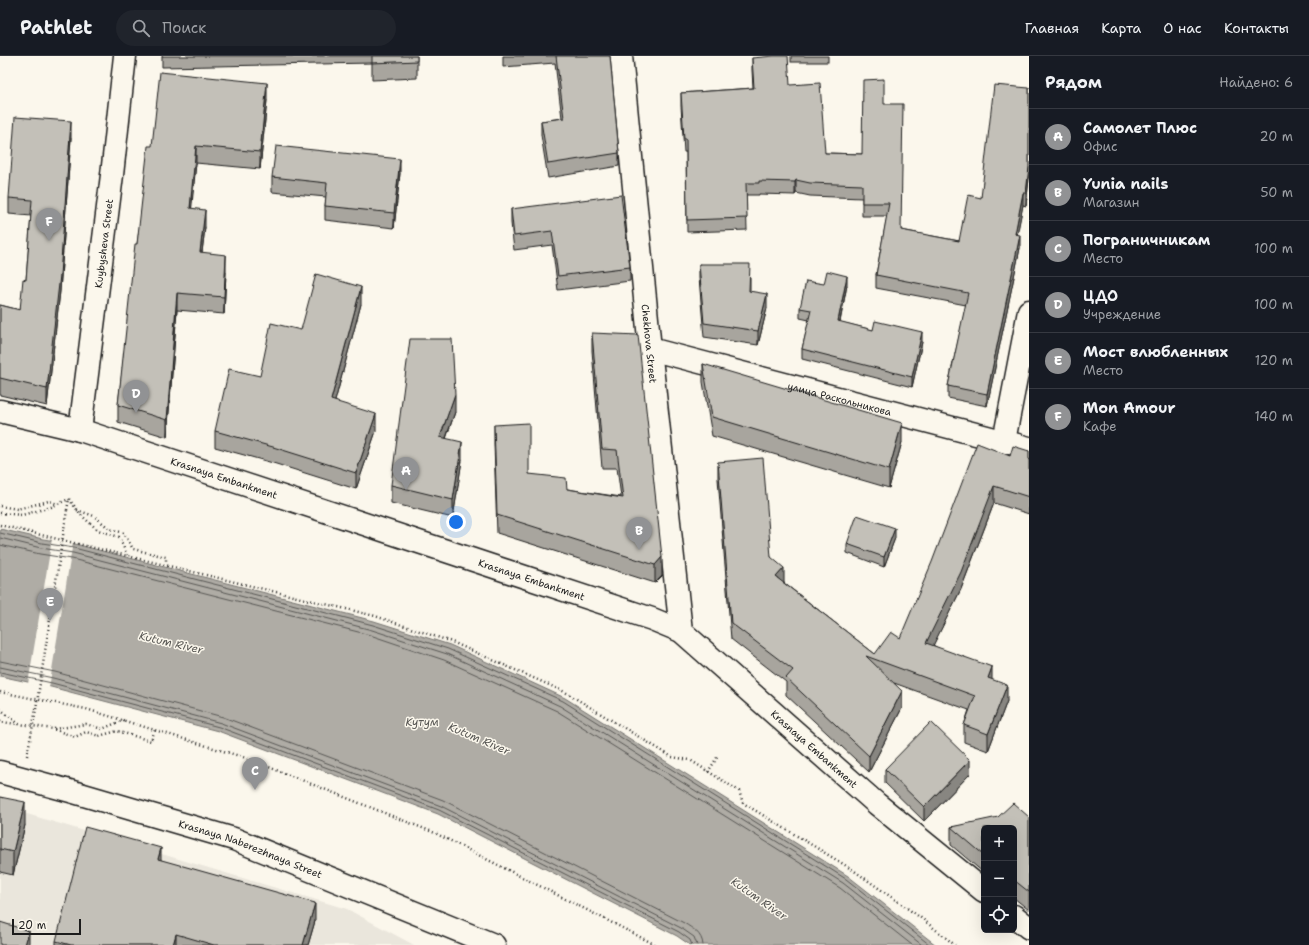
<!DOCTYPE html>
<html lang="ru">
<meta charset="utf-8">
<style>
:root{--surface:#171b24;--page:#20242c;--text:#f1f3f6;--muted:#9ea1a6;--line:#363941;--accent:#919294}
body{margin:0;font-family:"Shantell Sans",sans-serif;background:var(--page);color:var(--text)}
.controls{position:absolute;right:12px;bottom:12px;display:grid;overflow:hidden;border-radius:6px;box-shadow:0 4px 16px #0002}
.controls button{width:36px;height:36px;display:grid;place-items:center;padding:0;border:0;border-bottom:1px solid var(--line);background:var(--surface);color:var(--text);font:20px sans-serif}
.scale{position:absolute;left:12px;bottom:10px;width:69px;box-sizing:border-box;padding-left:4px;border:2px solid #1c1c1c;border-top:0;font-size:11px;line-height:14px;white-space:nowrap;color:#1c1c1c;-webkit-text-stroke:3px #fbf7ec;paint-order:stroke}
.you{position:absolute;left:456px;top:466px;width:14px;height:14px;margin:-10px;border:3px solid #fff;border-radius:50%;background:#1a73e8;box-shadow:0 0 0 6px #1a73e833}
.badge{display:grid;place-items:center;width:26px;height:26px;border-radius:50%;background:var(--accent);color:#fff;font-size:13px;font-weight:700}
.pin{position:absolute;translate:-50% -33px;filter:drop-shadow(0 1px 2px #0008)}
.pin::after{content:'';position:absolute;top:21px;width:14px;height:12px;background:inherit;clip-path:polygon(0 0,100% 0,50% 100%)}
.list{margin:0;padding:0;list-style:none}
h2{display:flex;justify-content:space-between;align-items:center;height:52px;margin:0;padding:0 16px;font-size:17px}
h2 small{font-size:13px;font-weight:400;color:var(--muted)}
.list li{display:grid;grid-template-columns:26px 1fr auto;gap:12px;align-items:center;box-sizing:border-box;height:56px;padding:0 16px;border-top:1px solid var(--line)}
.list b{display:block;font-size:15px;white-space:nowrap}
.list p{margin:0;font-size:13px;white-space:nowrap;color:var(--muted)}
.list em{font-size:13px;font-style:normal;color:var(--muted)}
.icon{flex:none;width:22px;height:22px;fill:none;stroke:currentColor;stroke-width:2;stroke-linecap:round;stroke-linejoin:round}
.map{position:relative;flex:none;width:1029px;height:889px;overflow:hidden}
header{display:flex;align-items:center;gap:24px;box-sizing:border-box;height:56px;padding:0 20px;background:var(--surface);border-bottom:1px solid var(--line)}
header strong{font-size:19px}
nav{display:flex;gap:22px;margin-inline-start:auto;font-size:14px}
.search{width:280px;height:36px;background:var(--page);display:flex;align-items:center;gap:10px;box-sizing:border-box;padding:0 14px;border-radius:22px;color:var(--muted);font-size:15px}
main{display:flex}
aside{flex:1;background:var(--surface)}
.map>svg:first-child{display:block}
.built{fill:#eae6dc}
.water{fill:#afaca5;stroke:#74726e}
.pier{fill:#fbf7ec}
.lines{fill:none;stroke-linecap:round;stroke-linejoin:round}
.shore{stroke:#575653;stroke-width:1}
.minor-casing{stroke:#1c1c1c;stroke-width:25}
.tertiary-casing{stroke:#1c1c1c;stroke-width:25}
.secondary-casing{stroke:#1c1c1c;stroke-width:25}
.path{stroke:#1c1c1c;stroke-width:2.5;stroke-dasharray:1 3;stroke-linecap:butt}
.minor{stroke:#fbf7ec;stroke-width:22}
.tertiary{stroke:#fbf7ec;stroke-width:22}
.secondary{stroke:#fbf7ec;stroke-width:22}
.path-bridge{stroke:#1c1c1c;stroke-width:2.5;stroke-dasharray:1 3;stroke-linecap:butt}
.wall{fill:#a8a59e;stroke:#1c1c1c}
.shaded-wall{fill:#888681;stroke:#1c1c1c}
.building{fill:#c3c0b8;stroke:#1c1c1c}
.labels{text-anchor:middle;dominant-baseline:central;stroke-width:3;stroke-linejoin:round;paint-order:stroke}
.street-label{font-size:10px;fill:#1c1c1c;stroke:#fbf7ec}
.water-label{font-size:11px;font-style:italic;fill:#575653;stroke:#fbf7ec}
</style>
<header>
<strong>Pathlet</strong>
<div class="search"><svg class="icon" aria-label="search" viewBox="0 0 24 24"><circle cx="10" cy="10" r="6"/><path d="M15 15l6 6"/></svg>Поиск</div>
<nav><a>Главная</a><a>Карта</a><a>О нас</a><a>Контакты</a></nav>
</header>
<main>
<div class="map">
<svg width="1029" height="889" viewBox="0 0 1029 889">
<rect width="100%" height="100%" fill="#fbf7ec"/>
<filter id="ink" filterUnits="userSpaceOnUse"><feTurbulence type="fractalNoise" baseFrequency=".025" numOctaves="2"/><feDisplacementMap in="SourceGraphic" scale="8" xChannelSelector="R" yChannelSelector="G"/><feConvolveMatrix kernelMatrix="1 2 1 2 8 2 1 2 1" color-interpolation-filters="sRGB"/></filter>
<g filter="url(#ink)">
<path class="built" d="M0,750L347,853L414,889H0Z"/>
<path class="water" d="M0,473L43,483L75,488L374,565L450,589L565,642L848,820L936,889H690L677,880L438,758L218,675L51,631L0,620Z"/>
<path class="pier" d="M52,483L73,486L49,632L28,628Z"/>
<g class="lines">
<g class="shore">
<path d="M0,477L42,487L74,492L373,569L448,593L563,645L846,823L930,889"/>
<path d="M0,482L41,492L73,497L372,574L447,598L560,650L843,827L922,889"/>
<path d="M0,489L40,498L72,503L370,579L444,604L557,655L840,832L912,889"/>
<path d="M0,605L55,616L223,661L443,744L684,867C693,873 702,877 703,889"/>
<path d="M0,611L53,622L221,667L441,750L681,872L694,881L697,889"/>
<path d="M0,616L52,627L219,671L439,754L679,876L690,884L692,889"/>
</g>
<defs>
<g id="minor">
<path id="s1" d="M650,293L1029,392"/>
<path id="s2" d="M80,374L112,119L125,0"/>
<path d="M1004,385L1029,255"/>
</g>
<g id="tertiary">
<path id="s3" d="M621,0L650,293L681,575"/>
<path id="s4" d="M0,716L70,735L234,783L494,889"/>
</g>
<g id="secondary">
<path id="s5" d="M0,355L80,374L652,563L681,575L877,748L984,835"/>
<path d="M1014,860L1029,872"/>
</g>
</defs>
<use href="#minor" class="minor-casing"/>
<use href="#tertiary" class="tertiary-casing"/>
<use href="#secondary" class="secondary-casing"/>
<g class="path">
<path d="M69,443L82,460L98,474L119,481L127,499"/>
<path d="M0,450L17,453L49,445L58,448"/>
<path d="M67,454L69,443"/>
<path d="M77,454L94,460L110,473L124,477L133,493L166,501V508"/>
<path d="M0,457L22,459L51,451L69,443"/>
<path d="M0,469L375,560L452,586L565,636L672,701L690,704L739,735L743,747L853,814L921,862L955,889"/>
<path d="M0,636L86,653L246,702L435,777L656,889"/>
<path d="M0,653L19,668L53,673L75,681L86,676L99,680L117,675L151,685L155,674"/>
<path d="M0,664L1,666L17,668"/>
<path d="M54,673L86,668L102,673L124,664"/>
<path d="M27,700L36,653"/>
<path d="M708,716L718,700"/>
</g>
<use href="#minor" class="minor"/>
<use href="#tertiary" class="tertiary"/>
<use href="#secondary" class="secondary"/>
<path class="path-bridge" d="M36,653L67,454"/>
</g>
<g class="wall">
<path d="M162,0H417V22L372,24V7L162,11Z"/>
<path d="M503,0H610L619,97V110L548,122L541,79V65L562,62L555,7L503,11Z"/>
<rect x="791" y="0" width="37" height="6"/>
<path d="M752,2L790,29L825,97L862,98L884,48L901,174L959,185L981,142L1029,32V123L1026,150L1023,149L1017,178L1020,192L987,350L948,342V330L966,249L876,232V219L887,160H862V142L810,140L796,137L795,139L759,138V139H746L747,174L687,176L686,96H684L681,50V37L753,32L752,14Z"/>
<path d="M267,44L260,113L196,107L191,152L205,171L202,196L226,216L224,258L177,254L167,381L118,366V349L137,188L152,90Z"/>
<path d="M71,82L60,235L47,350L0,339V249L20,254L26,224L31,160L9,158V142Z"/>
<path d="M400,117L394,172L325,164V150L326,141L272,136V121Z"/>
<path d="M511,153L630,211V225L558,234L552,189L514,194L511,167Z"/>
<path d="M699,208L750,222V235L767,252L758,289L704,281L699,222Z"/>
<path d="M824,228L847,229L840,266L922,286L912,331L802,303V293L809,264L800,262V252Z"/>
<path d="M361,248L335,345L376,375L356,433L273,407L215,391V375L301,274Z"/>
<path d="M592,277L662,520L655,527L497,477L494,388V369L529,418L567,433L621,441L617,412H602L592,295Z"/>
<path d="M703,308L902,386L889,432L712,380L703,326Z"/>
<path d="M455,356L446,383L462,404L453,462L391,447V429Z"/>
<path d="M1029,395V458L994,447L961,533L933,589L992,623L1007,645L988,695L964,686V669L969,654L894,627L902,652L869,716L786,639V626L731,583L718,423V406L771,501L784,527L875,598L900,582L1010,400Z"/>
<path d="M895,482L884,511L847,497V488Z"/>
<path d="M885,713L970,718L924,765L885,727Z"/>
<path d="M0,741L25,769L13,819L0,816Z"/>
<path d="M1029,761V854L1014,842V772H984V817L951,789V771Z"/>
<path d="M161,804L315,865L308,889H56V885Z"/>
</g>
<g class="shaded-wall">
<path d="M267,27V44L260,113V96Z"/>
<path d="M71,65V82L60,235L47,350V333Z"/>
<path d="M196,90V107L190,169V152Z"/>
<path d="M400,103V117L394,172V157Z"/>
<path d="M1029,111V123L1026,150V137Z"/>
<path d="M796,124V137L795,139V126Z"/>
<path d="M1023,137V149L1015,190V178Z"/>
<path d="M205,154V171L200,213V196Z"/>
<path d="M1020,179V192L987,350V338Z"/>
<path d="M226,199V216L224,258V241Z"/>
<path d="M847,220V229L838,275V265Z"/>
<path d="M361,231V248L331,360V344Z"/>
<path d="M177,237V254L167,381V364Z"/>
<path d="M767,238V252L758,289V275Z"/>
<path d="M922,276V286L912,331V321Z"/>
<path d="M455,338V356L440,399V381Z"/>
<path d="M376,358V375L356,433V417Z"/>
<path d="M902,367V386L889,432V414Z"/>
<path d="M462,386V404L453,462V444Z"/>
<path d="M994,430V447L961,533L926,604V587Z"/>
<path d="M895,472V482L884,511V501Z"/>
<path d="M662,501V520L655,527V509Z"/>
<path d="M784,512V528L776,521Z"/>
<path d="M992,611V628L988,622Z"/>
<path d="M1007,629V645L988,695V678Z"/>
<path d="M902,635V652L869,716V700Z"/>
<path d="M970,704V718L924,765V751Z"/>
<path d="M25,746V769L13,819V796Z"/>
<path d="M161,792V810L158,803Z"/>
<path d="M315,847V865L308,889H303Z"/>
<path d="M29,875V889H25Z"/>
<path d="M176,878V889H173Z"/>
</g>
<g class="building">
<path d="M372,0H417V5L372,7Z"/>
<path d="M556,0H610L619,97L548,108L541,65L564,62Z"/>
<path d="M774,0H788L790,29L820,27L825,97L862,98L863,24L884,23V48H903L901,174L959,185L968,139L981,142L994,29L1029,32V111L1026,137H1023L1015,178L1020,179L987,338L948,330L968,237L876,219L889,147H862V129L810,127L796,124L795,126L759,125V127H746L747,162L687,164L686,83H684L681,37L754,32L752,2Z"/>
<path d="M160,16L267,27L260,96L196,90L190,152L205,154L200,196L226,199L224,241L177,237L167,364L118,349L135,188H137L148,90H152Z"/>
<path d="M15,61L71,65L60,219L47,333L0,322V249L20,254L23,223L26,224L32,144L9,142Z"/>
<path d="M276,90L400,103L394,157L325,150L327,127L272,121Z"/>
<path d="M621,139L630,211L558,220L552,175L514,180L511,153Z"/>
<path d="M699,208H750L749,235L767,238L758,275L704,267Z"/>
<path d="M827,215L847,220L838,265L873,274L875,265L922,276L912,321L802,293L811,254L800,252L806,225L824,228Z"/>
<path d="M316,218L361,231L331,344L376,358L356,417L273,391L215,375L229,313L260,320L271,267L301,274Z"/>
<path d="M592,277L638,279L662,501L655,509L497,459L494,369L529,367V418L566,422L567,433L623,442L617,394L602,393Z"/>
<path d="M410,283H452L455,338L440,381L462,386L453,444L391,429Z"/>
<path d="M703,308L902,367L889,414L712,361Z"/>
<path d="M977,387L1010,400L1013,390L1029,395V441L994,430L961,516L926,587L992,611L988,622L1007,629L988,678L964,669L975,640L866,600L902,635L869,700L786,622L793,614L731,567L718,406L763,402L771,501L784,512L776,521L875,598L891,576L900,582L932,506Z"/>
<path d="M857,459L895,472L884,501L847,488Z"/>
<path d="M931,666L970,704L924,751L885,713Z"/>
<path d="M0,741L25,746L13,796L0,793Z"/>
<path d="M1013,747L1029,761V836L1014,824V772H984V799L951,771L998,761Z"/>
<path d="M85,771L161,792L158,803L315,847L303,889H214L176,878L173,889H71L56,885Z"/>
<path d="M0,866L29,875L25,889H0Z"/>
</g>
</g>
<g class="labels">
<g class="street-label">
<text stroke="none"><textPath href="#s2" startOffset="188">Kuybysheva Street</textPath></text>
<text stroke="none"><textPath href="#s3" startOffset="289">Chekhova Street</textPath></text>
<text stroke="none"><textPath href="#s1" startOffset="196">улица Раскольникова</textPath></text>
<text stroke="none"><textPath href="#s5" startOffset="234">Krasnaya Embankment</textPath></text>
<text stroke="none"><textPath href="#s5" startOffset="558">Krasnaya Embankment</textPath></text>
<text stroke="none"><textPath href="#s5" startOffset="894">Krasnaya Embankment</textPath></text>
<text stroke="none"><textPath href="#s4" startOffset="262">Krasnaya Naberezhnaya Street</textPath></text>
</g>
<g class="water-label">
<text transform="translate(171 587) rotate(13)">Kutum River</text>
<text x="422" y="666">Кутум</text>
<text transform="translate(479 683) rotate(23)">Kutum River</text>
<text transform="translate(759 843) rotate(35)">Kutum River</text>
</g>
</g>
</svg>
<div class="controls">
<button>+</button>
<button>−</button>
<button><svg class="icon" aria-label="locate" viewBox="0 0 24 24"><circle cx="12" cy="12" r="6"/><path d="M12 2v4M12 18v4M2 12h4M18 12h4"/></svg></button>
</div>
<div class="scale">20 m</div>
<div class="you"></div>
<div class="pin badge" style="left:406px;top:434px">A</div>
<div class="pin badge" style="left:639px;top:494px">B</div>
<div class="pin badge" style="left:255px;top:734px">C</div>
<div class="pin badge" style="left:136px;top:357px">D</div>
<div class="pin badge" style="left:50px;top:565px">E</div>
<div class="pin badge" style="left:49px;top:185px">F</div>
</div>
<aside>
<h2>Рядом<small>Найдено: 6</small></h2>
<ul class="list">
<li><span class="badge">A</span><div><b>Самолет Плюс</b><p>Офис</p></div><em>20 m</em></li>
<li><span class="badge">B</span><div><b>Yunia nails</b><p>Магазин</p></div><em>50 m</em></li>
<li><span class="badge">C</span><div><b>Пограничникам</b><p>Место</p></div><em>100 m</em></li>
<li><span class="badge">D</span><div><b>ЦДО</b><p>Учреждение</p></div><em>100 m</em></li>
<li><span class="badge">E</span><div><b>Мост влюбленных</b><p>Место</p></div><em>120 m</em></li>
<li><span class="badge">F</span><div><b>Mon Amour</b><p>Кафе</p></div><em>140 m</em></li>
</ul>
</aside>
</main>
